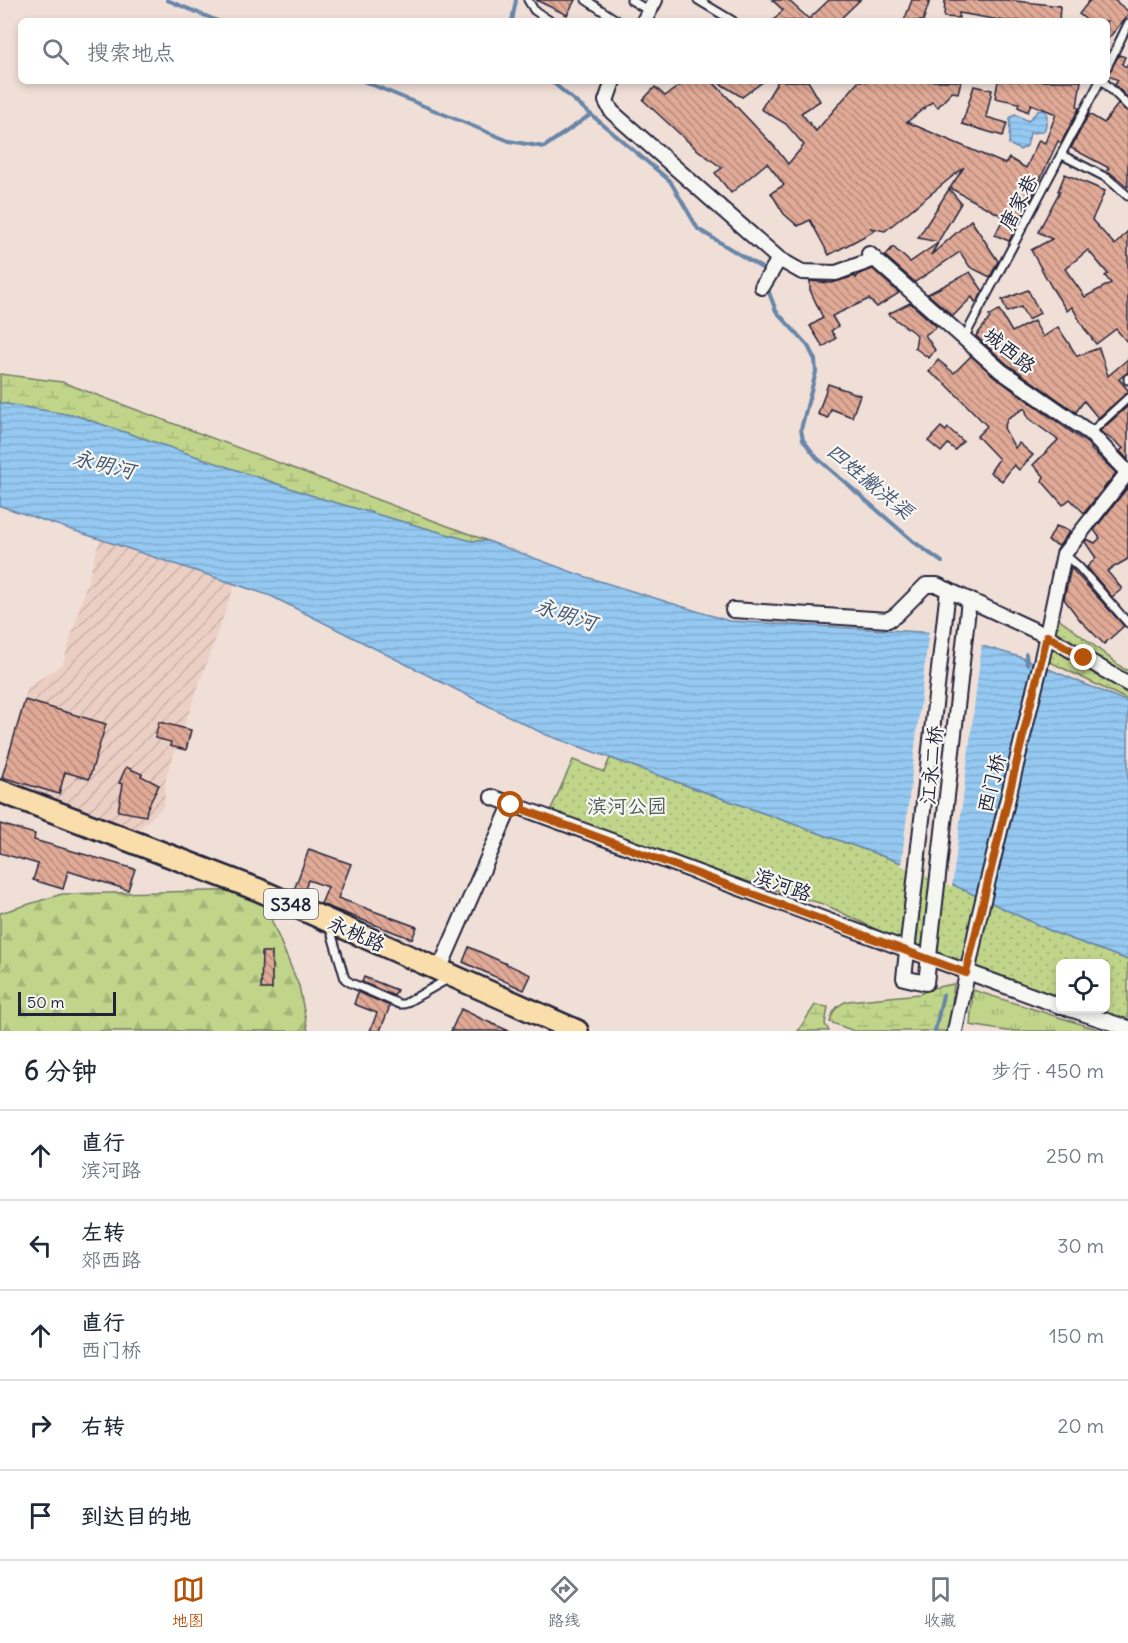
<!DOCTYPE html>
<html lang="zh">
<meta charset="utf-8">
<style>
:root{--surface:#fff;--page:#f2f2f3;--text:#1f2937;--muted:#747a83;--line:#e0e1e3;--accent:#b45309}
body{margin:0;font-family:Delius,"LXGW WenKai TC",sans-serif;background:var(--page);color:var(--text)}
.controls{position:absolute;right:18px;bottom:18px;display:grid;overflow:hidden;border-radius:9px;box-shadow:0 3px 9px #0003}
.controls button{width:54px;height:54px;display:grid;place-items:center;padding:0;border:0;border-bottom:2px solid var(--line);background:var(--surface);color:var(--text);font:30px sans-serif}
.scale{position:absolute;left:18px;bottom:15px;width:98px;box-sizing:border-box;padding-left:6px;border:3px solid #22223b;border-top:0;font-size:16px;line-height:21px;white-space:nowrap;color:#22223b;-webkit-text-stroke:4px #f6f6f2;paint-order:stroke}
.stop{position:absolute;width:18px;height:18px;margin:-14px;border:4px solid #b45309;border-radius:50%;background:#fff}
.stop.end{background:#b45309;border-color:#fff;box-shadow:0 2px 6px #0008}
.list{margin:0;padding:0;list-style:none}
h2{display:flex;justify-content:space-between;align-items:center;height:78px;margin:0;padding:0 24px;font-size:26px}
h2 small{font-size:20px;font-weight:400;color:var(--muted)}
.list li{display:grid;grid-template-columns:39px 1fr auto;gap:18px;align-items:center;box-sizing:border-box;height:90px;padding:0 24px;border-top:2px solid var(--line)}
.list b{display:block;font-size:22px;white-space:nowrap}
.list p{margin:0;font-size:20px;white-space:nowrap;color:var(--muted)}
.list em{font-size:20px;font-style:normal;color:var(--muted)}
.icon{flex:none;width:33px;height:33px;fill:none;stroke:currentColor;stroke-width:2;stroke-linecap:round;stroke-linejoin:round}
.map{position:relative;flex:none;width:1128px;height:1031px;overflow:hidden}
.search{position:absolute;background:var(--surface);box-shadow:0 3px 9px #0003;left:18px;right:18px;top:18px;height:66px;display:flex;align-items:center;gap:15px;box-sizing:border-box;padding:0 21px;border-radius:9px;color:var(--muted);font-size:22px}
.sheet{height:528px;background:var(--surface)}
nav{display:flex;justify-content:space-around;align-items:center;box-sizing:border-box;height:84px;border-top:2px solid var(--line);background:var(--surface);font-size:16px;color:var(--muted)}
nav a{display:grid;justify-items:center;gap:3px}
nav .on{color:var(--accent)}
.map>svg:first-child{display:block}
.industrial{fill:url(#industrial-furrows)}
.grass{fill:url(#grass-tufts);stroke:#717c62;stroke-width:1.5}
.forest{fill:url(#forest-firs);stroke:#717c62;stroke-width:1.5}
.wetland{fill:url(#wetland-marsh);stroke:#717c62;stroke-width:1.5}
.park{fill:url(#park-dots);stroke:#717c62;stroke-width:1.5}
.water{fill:url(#water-rules);stroke:#6786a9;stroke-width:1.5}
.pier{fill:#f0dfd7}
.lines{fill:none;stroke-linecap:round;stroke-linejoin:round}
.stream{stroke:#6786a9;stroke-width:4}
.building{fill:url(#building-back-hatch);stroke:#22223b;stroke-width:1.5;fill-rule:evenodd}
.service-casing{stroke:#22223b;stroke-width:11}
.minor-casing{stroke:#22223b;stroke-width:18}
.primary-casing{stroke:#22223b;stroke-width:26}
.service{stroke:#f6f6f2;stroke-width:7}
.minor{stroke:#f6f6f2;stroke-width:14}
.primary{stroke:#f9deab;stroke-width:21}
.route{stroke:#b45309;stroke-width:8}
.labels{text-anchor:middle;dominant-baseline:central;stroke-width:4.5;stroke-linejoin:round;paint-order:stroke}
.shield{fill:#f6f6f2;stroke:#626272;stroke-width:1.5}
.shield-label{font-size:18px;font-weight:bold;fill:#22223b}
.street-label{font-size:20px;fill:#22223b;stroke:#f6f6f2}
.park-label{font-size:20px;fill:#515853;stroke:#f6f6f2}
.water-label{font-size:21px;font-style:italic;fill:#445472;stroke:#f6f6f2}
</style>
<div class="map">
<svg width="1128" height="1031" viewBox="0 0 1128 1031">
<defs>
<pattern id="industrial-furrows" width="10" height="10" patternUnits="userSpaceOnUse" patternTransform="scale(1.5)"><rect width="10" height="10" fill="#eccfc4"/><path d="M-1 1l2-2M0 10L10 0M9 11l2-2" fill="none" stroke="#cab1a9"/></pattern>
<pattern id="grass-tufts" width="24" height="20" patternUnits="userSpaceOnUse" patternTransform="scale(1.5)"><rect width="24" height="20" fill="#c0d58a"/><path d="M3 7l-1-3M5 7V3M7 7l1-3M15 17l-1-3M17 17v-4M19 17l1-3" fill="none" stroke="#a5b778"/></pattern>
<pattern id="forest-firs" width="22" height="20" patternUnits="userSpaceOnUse" patternTransform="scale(1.5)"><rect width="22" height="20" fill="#c0d58a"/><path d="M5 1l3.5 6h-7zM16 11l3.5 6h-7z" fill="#a5b778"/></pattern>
<pattern id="wetland-marsh" width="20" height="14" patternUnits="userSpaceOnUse" patternTransform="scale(1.5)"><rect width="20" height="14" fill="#c0d58a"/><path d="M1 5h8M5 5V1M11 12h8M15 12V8" fill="none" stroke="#a5b778"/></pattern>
<pattern id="park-dots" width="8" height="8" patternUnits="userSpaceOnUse" patternTransform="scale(1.5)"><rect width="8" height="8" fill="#c0d58a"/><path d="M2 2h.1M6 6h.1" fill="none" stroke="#a5b778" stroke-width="1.8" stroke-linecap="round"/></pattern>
<pattern id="water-rules" width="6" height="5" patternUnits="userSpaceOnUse" patternTransform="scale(1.5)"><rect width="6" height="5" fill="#95c9f2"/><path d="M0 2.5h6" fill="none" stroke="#80acd0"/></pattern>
<pattern id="building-back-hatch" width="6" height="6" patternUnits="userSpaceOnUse" patternTransform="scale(1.5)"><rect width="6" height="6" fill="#e1aa97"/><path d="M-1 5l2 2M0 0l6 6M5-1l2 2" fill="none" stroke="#b68a7c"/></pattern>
</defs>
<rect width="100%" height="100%" fill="#f0dfd7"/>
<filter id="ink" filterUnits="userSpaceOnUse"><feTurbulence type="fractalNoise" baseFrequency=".0167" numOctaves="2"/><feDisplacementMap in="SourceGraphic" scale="12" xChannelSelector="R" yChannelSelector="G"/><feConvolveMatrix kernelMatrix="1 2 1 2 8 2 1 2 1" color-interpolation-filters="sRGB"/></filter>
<g filter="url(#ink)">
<path class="industrial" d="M100,539L235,584L166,776L164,806L128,840L0,786L28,687L63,664Z"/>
<path class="grass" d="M973,990L1087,1026L1103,1031H1007L970,1025Z"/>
<path class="forest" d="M259,890L299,986L308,1031H0V913L62,894Z"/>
<g class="wetland">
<path d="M0,374L62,382L488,541H471L319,498L77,416L0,403Z"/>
<path d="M954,984L949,1031H854L830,1022C833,1010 837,1005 848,1001L920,994L932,988Z"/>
<path d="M815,1005L828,1007L825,1024L829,1031H798Z"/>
</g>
<g class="park">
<path d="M1052,613L1124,669L1128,670V700L1042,658Z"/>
<path d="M610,758L924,871L1053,932L1128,960V1028L1067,1009L1106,1008V963H1060V1006L966,973L826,905L593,835L547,818L573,760L604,772Z"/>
</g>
<g class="water">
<path d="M1042,110L1046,112L1047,118L1045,129L1042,132L1030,133L1027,146L1020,150L1009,144L1010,118L1015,114L1028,121L1038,111Z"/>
<path d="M0,403L77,416L319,498L471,541H488L580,575L729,621L938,633L1020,657L1128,702V960L1053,932L924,871L544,734L271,596L0,506Z"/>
</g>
<path class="pier" d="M929,629L939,630L982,643L952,887L901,866Z"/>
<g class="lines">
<g class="stream">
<path d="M167,0L218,21"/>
<path d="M512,21L516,0"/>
<path d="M363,81L509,141L544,147L590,115"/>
<path d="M551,81L670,181L698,229L765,270V274"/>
<path d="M767,287L776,311L808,346L815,360L816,372L801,429L803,440L817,458L914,542L942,562"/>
<path d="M1026,654L1027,664"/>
<path d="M935,1031L943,995"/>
</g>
</g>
<g class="building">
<path d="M536,0H575L567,15Z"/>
<path d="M772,0H788L809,19L829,0H860L838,21H773L783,10Z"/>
<path d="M912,0H930L923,21H904Z"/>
<path d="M945,0H1007L1060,6L1059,21H1005L959,13V18L944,17Z"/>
<path d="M1090,0H1114L1128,11V15L1107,40V21H1088L1079,14Z"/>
<path d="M1119,55L1125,57L1122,64L1126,67L1128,63V98L1115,85L1118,80L1107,75Z"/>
<path d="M686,81H712L774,146L788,164L804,145L786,124L761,109L778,81H808L820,101L801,113L816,131L859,81H961L958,93L952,92L938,107L932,102L907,122L1005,164L1009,158L1026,168L1039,140L1045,143L1056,114L1031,104L1028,112L1018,107L1019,103L995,98L998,81H1081L1077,107L1079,108L1061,143L1058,141L1032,197L1009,241L995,235L1004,217L950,188L964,167L885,231L871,228L874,231L829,255L810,220L798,226L784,214L771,193L784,185L767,163L731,193L715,173L722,168L695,148L643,100L655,87L665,96Z"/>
<path d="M716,81H764L742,97Z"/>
<path d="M974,86L992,90L986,117L1007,123L1003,136L962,124Z"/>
<path d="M1118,104L1128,112V187L1107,170L1109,168L1071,148L1089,114L1104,123Z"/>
<path d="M1065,174L1105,191L1092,220L1115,245L1128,231V343L1116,329L1096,344L1084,328L1072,307L1067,311L1052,288L1031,250L1052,239L1038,232L1060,191H1058ZM1088,250L1108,274L1105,276L1111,283L1085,297L1065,269Z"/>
<path d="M949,189L961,203L938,242L918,238Z"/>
<path d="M971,220L998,261L990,277L970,267L960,252L915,282L885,256L893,247L910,262L938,243L931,255Z"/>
<path d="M873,269L899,293L877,307L869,299L832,316L838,326L831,331L836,338L823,347L810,326L823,318L810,290V281L832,283L855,276L856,278L859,274Z"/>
<path d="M970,272L983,291L978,300L975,302L972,297L953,316L928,294Z"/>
<path d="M1028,290L1040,313L1028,320L1021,307L1007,312L1002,300Z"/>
<path d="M910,303L937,327L925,335L935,350L929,358L915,348L917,335L888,314Z"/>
<path d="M999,310L1012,332L1034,321L1043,337L1058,327L1077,356L1099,348L1108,376L1128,359V372L1119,379L1128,390V392L1098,418L1084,401L1076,412L1007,364L976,336L990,318L989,316Z"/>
<path d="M971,356L996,378L1088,444L1092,448L1091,449L1116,473L1084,513L1070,499L1063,505L1042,481L1044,476L1033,465L1058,440L1028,418L1025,408L1008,418L1004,428L1015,448L1019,443L1033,455L1019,470L1014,465L1002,481L990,472L999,459L977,436L987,426L946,384L929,372L938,360L954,373Z"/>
<path d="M828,384L860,395L852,417L831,409L828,418L818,414Z"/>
<path d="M1128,406V460L1120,451L1123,448L1100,431Z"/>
<path d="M941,427L946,431L948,428L963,441L955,450L948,444L941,452L928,441Z"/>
<path d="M1128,487V559L1107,571L1122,589L1112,597L1087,567L1096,558L1085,542L1087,539L1095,543L1100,538L1094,530Z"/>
<path d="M1056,526L1070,531L1059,546L1048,541Z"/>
<path d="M1071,568L1124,626L1104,644L1080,620L1064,599Z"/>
<path d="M25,700L106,724L89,779L65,772L59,794L2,777Z"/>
<path d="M159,722L191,730L186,750L170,746L171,742L155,738Z"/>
<path d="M126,767L142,774L141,776L159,785L147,809L146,816L118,811L123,784L119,783Z"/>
<path d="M0,824L35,834L34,840L135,869L128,890L68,871L63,889L33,880L38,864L0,853Z"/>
<path d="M309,849L351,864L338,898L417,927L412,939L321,904L328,887L308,880L304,893L294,890Z"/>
<path d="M469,947L531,975L524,990L463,962Z"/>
<path d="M262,952H272V989H261Z"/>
<path d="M364,977L397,990L394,996L362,982Z"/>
<path d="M358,992L390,1006L380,1031H370L377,1013L354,1004Z"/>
<path d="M461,1009L484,1020L509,1031H451Z"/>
</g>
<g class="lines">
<defs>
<g id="service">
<path d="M528,0L534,10L550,21"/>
<path d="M586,0L618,21"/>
<path d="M631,0L649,11"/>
<path d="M698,0L733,21"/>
<path d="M1107,67L1128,24"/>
<path d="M1103,81L1128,106"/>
<path d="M1062,155L1107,178L1128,196"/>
<path d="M964,338L1100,81"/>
<path d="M1128,378V380"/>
<path d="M1090,433L1128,398"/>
<path d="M1064,554L1079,567L1128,623"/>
<path d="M329,925L345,979L351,983L399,1004H404L448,979"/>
</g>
<g id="minor">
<path d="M644,21L655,0"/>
<path d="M613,81L606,101L612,112L779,259L802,272L836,273L875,259"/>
<path d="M869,254L1001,371L1090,433L1128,473"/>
<path d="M762,287L779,259"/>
<path d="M948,590L904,978L926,983L969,600"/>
<path d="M733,610L888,620L896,615L926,585H937L1047,636L1128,684"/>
<path d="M492,797L1060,1006"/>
<path d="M439,970L511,805"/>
<path d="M1067,1008L1128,1028"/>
<path d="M955,1031L979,917L1042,658L1064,554L1128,472"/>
</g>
<path id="primary" d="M0,791L259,890L577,1031"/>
</defs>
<use href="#service" class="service-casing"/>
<use href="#minor" class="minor-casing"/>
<use href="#primary" class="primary-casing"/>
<use href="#service" class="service"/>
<use href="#minor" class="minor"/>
<use href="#primary" class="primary"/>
</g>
</g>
<g class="lines" filter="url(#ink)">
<path class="route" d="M511,805L966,973L1047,636L1084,658"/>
</g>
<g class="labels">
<rect class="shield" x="264" y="889" width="54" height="30" rx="4.5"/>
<g class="shield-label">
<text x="291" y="904">S348</text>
</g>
<g class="street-label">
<text transform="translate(1018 202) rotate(-62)">唐家巷</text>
<text transform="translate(1010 350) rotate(39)">城西路</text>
<text transform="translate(931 765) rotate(-84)">江永二桥</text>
<text transform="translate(991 783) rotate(-76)">西门桥</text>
<text transform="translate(783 884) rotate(20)">滨河路</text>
<text transform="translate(357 933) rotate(24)">永桃路</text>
</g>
<g class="park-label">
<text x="627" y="805">滨河公园</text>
</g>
<g class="water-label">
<text transform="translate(104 464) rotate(14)">永明河</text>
<text transform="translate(870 481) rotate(40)">四姓撇洪渠</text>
<text transform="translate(566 614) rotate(18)">永明河</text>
</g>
</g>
</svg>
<div class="controls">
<button><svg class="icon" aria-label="locate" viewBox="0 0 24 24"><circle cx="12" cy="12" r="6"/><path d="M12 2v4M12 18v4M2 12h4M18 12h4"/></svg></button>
</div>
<div class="scale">50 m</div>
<div class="stop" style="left:511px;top:805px"></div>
<div class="stop end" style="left:1084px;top:658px"></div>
<div class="search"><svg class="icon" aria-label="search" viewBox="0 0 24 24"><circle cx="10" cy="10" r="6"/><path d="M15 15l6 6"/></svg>搜索地点</div>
</div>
<section class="sheet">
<h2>6 分钟<small>步行 · 450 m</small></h2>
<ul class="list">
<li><svg class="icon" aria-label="ahead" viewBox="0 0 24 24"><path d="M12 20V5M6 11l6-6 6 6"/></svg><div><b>直行</b><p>滨河路</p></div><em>250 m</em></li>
<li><svg class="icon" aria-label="left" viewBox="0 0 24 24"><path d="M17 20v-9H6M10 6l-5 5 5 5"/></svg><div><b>左转</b><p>郊西路</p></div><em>30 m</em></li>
<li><svg class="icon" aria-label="ahead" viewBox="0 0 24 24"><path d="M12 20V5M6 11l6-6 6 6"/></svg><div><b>直行</b><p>西门桥</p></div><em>150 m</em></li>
<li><svg class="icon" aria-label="right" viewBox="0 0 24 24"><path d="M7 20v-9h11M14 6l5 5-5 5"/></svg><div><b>右转</b></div><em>20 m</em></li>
<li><svg class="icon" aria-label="arrive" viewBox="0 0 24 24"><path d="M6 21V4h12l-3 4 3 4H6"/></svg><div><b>到达目的地</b></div></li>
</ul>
</section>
<nav>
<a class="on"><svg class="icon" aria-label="map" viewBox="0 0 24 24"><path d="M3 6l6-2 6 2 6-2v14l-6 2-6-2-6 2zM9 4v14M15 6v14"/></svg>地图</a>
<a><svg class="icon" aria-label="directions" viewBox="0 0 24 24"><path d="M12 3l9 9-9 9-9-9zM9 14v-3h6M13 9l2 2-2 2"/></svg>路线</a>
<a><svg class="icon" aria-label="saved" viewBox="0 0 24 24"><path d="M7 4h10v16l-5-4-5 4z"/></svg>收藏</a>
</nav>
